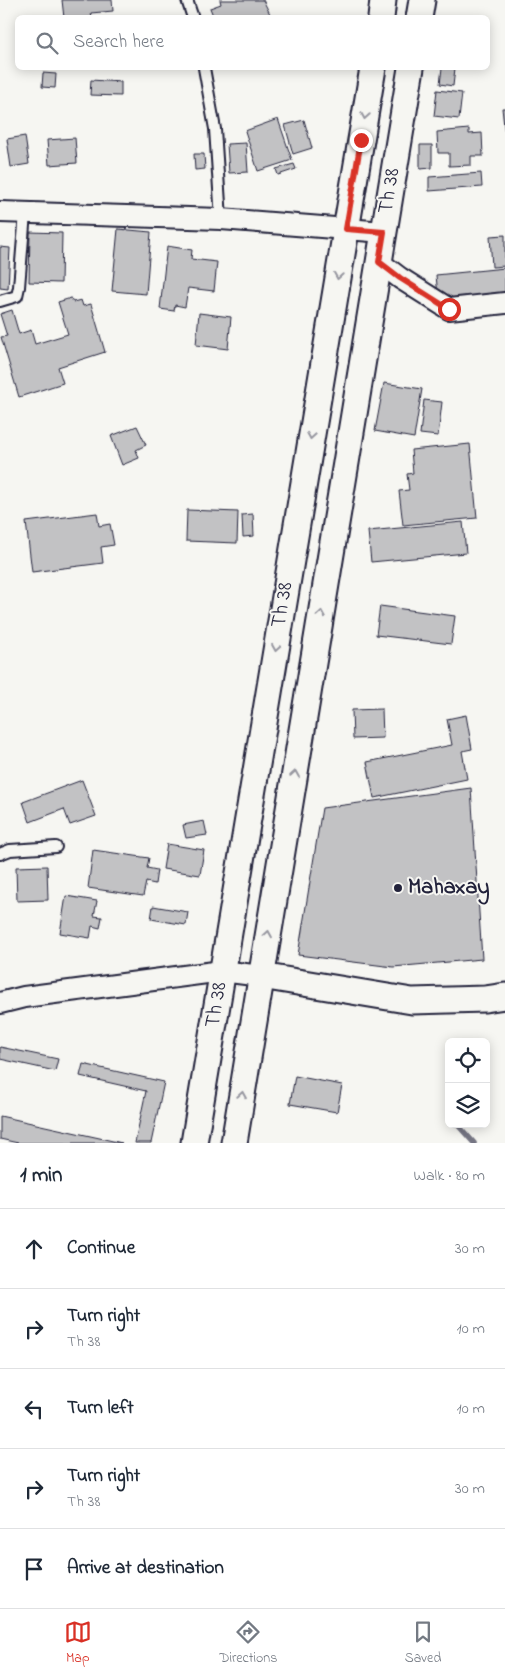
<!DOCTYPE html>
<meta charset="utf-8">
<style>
:root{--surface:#fff;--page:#f2f2f3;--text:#1f2937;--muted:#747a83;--line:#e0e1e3;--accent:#d93025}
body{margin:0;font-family:"Indie Flower",sans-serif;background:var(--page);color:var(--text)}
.controls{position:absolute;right:15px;bottom:15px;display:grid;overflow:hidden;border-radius:8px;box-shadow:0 2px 12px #0003}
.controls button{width:45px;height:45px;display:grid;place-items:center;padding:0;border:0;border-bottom:1px solid var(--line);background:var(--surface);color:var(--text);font:25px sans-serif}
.stop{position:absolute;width:15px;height:15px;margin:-11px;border:4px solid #d93025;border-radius:50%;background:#fff}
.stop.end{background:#d93025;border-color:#fff;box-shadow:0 1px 5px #0008}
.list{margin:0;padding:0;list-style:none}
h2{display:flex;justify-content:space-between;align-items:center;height:65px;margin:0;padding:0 20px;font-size:21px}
h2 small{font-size:16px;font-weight:400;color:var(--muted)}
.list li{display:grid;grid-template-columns:32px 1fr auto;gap:15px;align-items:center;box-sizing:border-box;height:80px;padding:0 20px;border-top:1px solid var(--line)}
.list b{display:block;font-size:19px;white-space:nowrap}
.list p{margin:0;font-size:16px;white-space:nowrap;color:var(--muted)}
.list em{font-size:16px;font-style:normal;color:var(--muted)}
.icon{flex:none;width:28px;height:28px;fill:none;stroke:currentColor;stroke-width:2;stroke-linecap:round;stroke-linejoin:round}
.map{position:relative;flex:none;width:505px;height:1143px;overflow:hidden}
.search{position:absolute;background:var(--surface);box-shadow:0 2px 12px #0003;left:15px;right:15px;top:15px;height:55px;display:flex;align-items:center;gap:12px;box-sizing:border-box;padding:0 18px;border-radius:8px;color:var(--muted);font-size:19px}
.sheet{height:465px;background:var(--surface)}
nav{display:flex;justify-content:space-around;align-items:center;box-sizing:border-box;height:70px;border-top:1px solid var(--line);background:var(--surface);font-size:14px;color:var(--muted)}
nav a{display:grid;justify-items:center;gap:2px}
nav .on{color:var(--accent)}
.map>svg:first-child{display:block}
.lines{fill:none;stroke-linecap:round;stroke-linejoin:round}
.stream{stroke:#757583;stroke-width:5.5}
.building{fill:#c2c2c4;stroke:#22223b}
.service-casing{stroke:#22223b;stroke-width:14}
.minor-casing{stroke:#22223b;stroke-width:24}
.tertiary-casing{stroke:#22223b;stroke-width:29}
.service{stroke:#f6f6f2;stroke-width:10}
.minor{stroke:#f6f6f2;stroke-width:20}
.tertiary{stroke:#f6f6f2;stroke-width:25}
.oneway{stroke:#9797a0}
.route{stroke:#d93025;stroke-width:6}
.poi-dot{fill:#22223b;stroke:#f6f6f2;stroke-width:2}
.labels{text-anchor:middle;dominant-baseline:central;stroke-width:4;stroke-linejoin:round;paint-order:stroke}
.street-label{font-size:22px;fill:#22223b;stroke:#f6f6f2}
.poi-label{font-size:22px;font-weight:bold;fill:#22223b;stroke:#f6f6f2;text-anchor:start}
</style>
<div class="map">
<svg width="505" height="1143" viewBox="0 0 505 1143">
<rect width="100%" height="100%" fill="#f6f6f2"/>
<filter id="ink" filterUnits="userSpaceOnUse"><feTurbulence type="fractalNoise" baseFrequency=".02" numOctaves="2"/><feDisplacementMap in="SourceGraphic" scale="10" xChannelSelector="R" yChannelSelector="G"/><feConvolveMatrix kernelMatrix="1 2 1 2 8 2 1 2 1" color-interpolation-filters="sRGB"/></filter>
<g filter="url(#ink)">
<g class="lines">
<path class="stream" d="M457,1124L474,1143"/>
</g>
<g class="building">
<path d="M62,0H112L113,11L91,13L92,18H64Z"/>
<path d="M220,0H263L271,16L214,18L210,8L221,4Z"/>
<path d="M442,68H455L453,86L440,84Z"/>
<path d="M43,73L56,74L55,88L42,87Z"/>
<path d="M91,80L121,82V96L90,95Z"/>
<path d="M437,90L462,93L459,119L434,116Z"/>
<path d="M502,108H505V136Z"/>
<path d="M278,119L292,160L258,171L245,131Z"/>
<path d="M304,120L312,148L293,154L285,125Z"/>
<path d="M469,129V134L482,133L483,156H471V165L449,166V153H438L437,132Z"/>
<path d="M25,136L29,164L11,167L7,139Z"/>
<path d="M75,138L77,163L49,165L47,140Z"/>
<path d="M246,143L248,172L229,173L227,144Z"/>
<path d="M420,145H432V168L420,169Z"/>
<path d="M194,154H204L205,169L195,170Z"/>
<path d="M294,164L296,169L278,175L276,169Z"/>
<path d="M481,173L482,187L429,191V177Z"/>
<path d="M118,229L151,232L146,294L112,291Z"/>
<path d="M30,232L62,233L61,283L29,282Z"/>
<path d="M505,235V266L492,267L490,236Z"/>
<path d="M167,246L192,250L191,259L217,262L214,291L188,288L185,307L175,305L174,311L160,309Z"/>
<path d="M0,247L10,248L8,289L0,288Z"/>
<path d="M505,268V299L449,304L438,296L436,275Z"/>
<path d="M71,298L73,302L81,300L83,306L91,304L105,352L58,367L63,383L19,397L1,337L7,336L0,314L12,310L19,334L31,330L35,344L68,334L58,302Z"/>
<path d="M199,313L231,317L228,349L196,345Z"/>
<path d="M384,383L422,389L414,438L375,431Z"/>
<path d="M424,400L442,402L438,436L420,434Z"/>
<path d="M137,426L146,445L136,450L139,458L122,465L111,436Z"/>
<path d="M470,444L477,518L403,525L399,491L409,490L407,474L413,473L411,450Z"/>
<path d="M187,510L238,512L237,543L186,541Z"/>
<path d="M97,513L99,526L110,524L114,545L101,547L103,563L32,572L26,522Z"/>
<path d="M253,514L254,536L243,537L242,515Z"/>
<path d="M463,522L466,553L371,562L368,531Z"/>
<path d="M380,606L455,616L451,644L376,635Z"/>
<path d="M382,709L383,738L353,739L352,710Z"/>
<path d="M466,715L472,749L462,751L467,779L374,798L367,762L452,745L447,719Z"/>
<path d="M82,780L96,816L70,825L64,809L30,822L23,802Z"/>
<path d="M471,788L482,959L393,967L298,955L322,808Z"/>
<path d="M204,821L207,835L186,838L183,825Z"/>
<path d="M167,844L204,850L200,875L163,869Z"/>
<path d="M93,850L149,858L147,868L157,870L155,884L146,882L143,896L88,888Z"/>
<path d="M47,866L48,900L17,901L16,867Z"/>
<path d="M66,896L97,901L94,916L102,917L100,928L92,926L90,938L60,933Z"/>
<path d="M153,906L188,912L186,925L151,919Z"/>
<path d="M0,1047L58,1059L55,1071L0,1059Z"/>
<path d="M83,1064L164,1082L151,1143H135L146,1091L80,1076Z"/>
<path d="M295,1076L342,1085L337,1112L290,1104Z"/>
<path d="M0,1116L122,1143H18L0,1139Z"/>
</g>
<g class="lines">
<defs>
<g id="service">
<path d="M187,0L193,18"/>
<path d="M204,68L215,129L221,219"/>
<path d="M0,301L17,296L19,287L25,213"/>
<path d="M0,854L10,850L56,847"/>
</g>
<g id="minor">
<path d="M0,212L221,219L384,232"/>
<path d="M379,262L400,278L449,309L505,303"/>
<path d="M0,1003L24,997L222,971L261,976"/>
</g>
<g id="tertiary">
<path d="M381,18L383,0"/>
<path d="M419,18L422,0"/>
<path d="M261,976L412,1001L485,999L505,996"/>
<path d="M194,1143L373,68"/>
<path d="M234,1143L411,68"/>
</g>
</defs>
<use href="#service" class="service-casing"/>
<use href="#minor" class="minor-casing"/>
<use href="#tertiary" class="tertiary-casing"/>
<use href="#service" class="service"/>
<use href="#minor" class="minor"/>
<use href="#tertiary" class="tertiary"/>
</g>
<defs><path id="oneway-chevron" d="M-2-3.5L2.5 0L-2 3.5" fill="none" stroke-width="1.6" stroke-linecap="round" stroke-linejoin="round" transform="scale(1.25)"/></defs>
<g class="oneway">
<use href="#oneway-chevron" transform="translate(365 116) rotate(99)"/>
<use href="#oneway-chevron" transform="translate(338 276) rotate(99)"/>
<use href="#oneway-chevron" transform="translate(311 436) rotate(99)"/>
<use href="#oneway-chevron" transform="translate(321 614) rotate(-81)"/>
<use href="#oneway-chevron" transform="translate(276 648) rotate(99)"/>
<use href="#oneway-chevron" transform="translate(295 774) rotate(-81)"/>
<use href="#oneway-chevron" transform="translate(268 934) rotate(-81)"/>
<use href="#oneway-chevron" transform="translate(242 1095) rotate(-81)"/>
</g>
</g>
<g class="lines" filter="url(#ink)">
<path class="route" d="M361,140L346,229L384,232L379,262L400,278L449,309"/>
</g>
<circle class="poi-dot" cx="398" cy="888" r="5"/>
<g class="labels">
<g class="street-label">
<text transform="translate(390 191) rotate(-81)">Th 38</text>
<text transform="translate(283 605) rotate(-81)">Th 38</text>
<text transform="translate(217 1005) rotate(-81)">Th 38</text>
</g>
<g class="poi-label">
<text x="408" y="888">Mahaxay</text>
</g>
</g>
</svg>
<div class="controls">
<button><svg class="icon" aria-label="locate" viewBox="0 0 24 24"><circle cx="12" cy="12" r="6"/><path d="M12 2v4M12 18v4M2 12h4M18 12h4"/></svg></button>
<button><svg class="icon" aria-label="layers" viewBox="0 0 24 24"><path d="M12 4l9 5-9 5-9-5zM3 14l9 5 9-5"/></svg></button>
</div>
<div class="stop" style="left:449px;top:309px"></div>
<div class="stop end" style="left:361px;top:140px"></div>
<div class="search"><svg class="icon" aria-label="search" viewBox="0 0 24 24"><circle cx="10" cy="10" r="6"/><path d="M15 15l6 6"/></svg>Search here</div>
</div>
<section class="sheet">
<h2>1 min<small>Walk · 80 m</small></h2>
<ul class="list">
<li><svg class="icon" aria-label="ahead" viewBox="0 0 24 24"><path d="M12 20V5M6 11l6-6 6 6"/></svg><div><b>Continue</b></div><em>30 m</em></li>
<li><svg class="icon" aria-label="right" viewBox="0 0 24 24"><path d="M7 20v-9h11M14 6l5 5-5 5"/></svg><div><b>Turn right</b><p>Th 38</p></div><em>10 m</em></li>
<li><svg class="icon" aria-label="left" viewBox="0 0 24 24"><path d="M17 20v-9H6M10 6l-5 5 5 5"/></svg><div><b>Turn left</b></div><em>10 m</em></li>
<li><svg class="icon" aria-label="right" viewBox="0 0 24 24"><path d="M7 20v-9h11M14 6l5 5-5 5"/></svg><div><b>Turn right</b><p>Th 38</p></div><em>30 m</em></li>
<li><svg class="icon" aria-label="arrive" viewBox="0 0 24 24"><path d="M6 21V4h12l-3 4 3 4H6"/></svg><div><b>Arrive at destination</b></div></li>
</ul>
</section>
<nav>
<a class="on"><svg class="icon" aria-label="map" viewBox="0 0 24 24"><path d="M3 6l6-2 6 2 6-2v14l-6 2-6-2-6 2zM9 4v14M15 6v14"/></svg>Map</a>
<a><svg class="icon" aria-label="directions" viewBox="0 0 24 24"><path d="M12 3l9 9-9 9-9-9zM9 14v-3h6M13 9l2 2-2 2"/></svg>Directions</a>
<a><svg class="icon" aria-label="saved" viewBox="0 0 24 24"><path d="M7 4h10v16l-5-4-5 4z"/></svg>Saved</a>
</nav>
